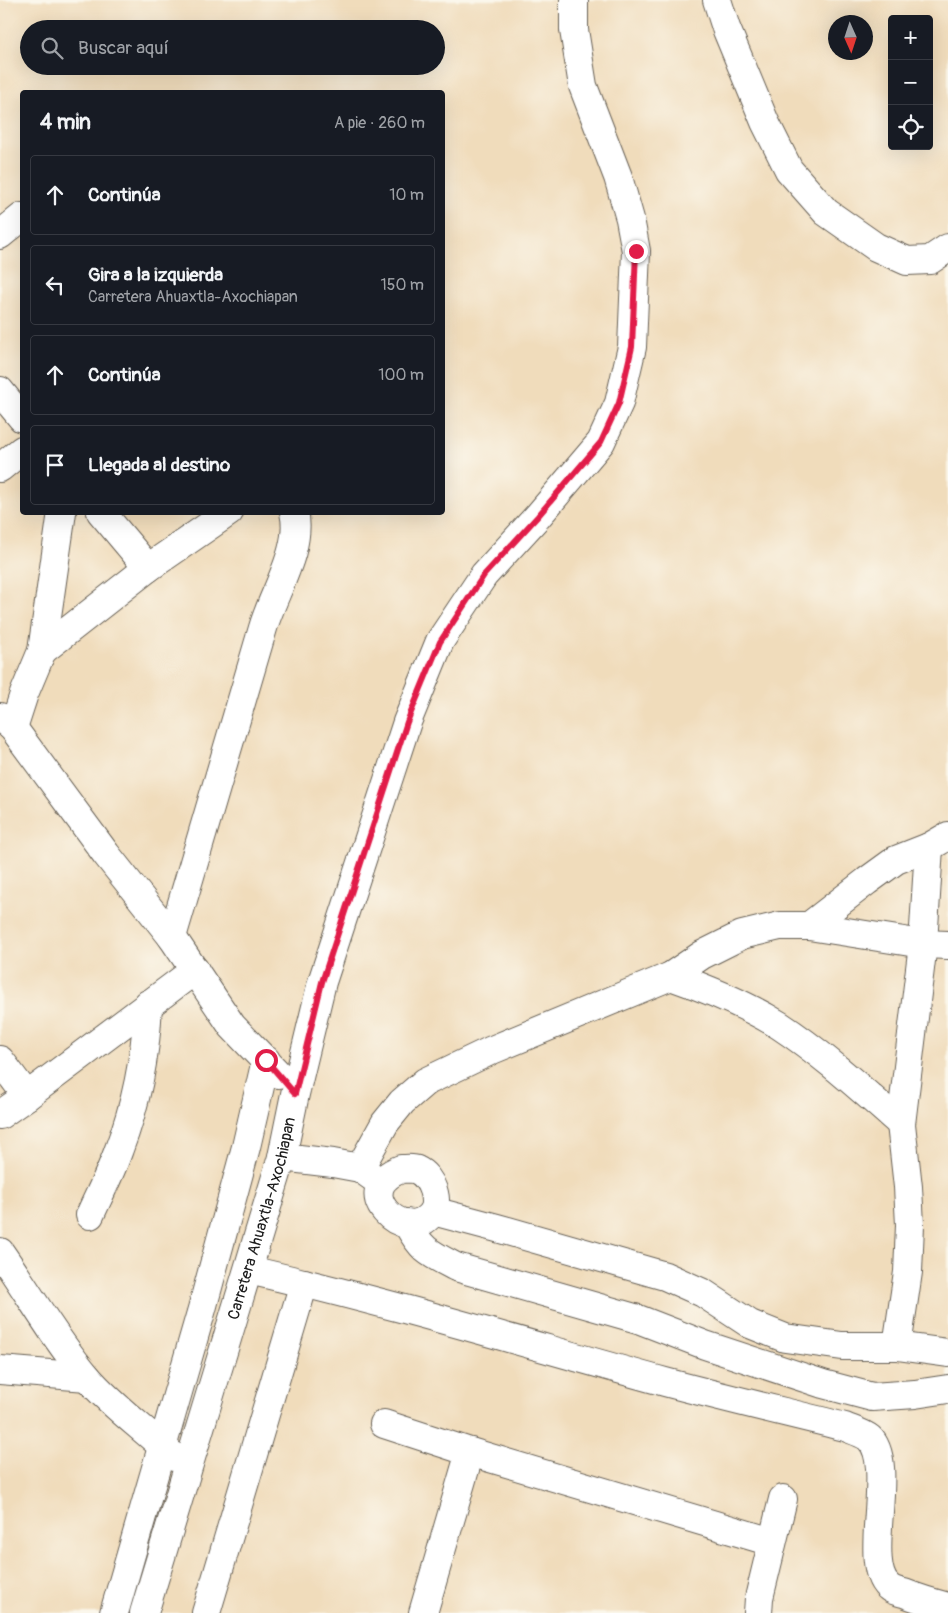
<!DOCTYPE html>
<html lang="es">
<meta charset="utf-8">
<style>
:root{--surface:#171b24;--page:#20242c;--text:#f1f3f6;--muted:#9ea1a6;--line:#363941}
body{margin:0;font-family:Pangolin,sans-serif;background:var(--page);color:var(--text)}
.controls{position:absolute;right:15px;top:15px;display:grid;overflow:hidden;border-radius:5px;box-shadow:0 5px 20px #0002}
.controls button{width:45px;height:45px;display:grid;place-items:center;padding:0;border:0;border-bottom:1px solid var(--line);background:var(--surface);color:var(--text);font:25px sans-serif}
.compass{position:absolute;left:828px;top:15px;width:45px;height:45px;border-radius:50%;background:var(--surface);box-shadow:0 5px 20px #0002;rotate:177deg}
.stop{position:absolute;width:15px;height:15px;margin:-11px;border:4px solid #e11d48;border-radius:50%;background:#fff}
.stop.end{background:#e11d48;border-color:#fff;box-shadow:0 1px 5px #0008}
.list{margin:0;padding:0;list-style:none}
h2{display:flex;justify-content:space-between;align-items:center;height:65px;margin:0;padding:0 20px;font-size:21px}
h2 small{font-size:16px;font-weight:400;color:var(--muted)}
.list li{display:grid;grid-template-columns:32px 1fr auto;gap:15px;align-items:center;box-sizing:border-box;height:80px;margin:0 10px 10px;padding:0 10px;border:1px solid var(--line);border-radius:5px}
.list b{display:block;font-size:19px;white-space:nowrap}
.list p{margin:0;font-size:16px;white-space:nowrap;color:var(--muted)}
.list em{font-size:16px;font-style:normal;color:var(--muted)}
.icon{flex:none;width:28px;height:28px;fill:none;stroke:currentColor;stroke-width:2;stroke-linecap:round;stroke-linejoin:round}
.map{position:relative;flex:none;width:948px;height:1613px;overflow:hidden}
.search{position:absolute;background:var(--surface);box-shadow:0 5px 20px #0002;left:20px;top:20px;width:425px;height:55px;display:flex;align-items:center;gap:12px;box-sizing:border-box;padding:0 18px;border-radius:28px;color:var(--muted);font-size:19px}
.panel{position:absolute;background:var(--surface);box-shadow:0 5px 20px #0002;left:20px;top:90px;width:425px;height:425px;border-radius:5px}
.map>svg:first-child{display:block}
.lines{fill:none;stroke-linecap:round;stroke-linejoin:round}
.minor-casing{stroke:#665f54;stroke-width:30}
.minor{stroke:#fff;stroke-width:28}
.route{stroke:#e11d48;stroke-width:6}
.labels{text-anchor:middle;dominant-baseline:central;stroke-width:4.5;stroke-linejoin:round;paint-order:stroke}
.street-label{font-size:16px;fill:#1c1c1c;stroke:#fbf7ec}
</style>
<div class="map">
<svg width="948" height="1613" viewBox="0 0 948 1613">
<rect width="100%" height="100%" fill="#fbf7ec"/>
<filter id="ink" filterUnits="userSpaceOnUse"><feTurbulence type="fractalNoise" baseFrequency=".02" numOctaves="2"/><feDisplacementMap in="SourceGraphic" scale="10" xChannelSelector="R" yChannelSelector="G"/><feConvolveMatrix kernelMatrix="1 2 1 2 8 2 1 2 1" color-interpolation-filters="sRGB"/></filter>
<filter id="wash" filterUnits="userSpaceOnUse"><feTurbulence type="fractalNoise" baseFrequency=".0096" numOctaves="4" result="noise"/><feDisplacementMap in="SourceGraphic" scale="20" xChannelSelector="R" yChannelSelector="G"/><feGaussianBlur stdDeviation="1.12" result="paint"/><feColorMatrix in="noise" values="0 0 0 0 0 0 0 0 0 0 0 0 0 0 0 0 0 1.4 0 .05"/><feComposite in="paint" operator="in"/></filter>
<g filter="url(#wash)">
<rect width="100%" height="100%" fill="#f0dcbb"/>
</g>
<g filter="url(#ink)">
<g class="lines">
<defs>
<g id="minor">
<path d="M717,0L726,28L765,122L789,170L826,212L876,247L907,261L930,260L948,248"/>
<path d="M0,235L22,217"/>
<path d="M0,391L22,418"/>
<path d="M0,468L22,450"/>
<path d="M101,512L148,568"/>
<path d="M42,651L148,568L229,512"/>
<path d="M0,717L13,728L106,854L172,937L232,1026L278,1074"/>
<path d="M13,728L24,694L42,651L62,512"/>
<path d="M809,926L923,944L948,945"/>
<path d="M172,937C202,834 232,731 263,628C273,593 303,548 294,512"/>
<path d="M671,976C708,989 745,1004 779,1025C823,1054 861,1089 901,1124"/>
<path d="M0,1060L27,1096"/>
<path d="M0,1115L27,1096L195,970"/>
<path d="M282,1157L333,1163L360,1168L374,1178"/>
<path d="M360,1168L385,1123L402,1102L425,1082L492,1050L671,976L702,955L742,935L780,926H809L867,881L896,860L929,847L948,836"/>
<path d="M401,1169C406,1169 413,1168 417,1170C431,1176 441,1202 431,1214C404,1247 347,1189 401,1169Z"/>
<path d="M433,1211L497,1228L665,1276L703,1293L750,1324L785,1338L842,1346H897L948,1353"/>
<path d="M90,1215C100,1193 111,1172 119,1149C137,1102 146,1053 148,1004"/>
<path d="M407,1223C422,1251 429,1253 456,1267L638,1319L705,1345L823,1384L872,1397L915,1394L948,1389"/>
<path d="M0,1252C29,1293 54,1338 87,1377C113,1407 146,1430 174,1457"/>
<path d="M249,1270C389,1302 527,1344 665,1382C725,1398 785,1412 845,1427C852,1430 863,1433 869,1438C898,1464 859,1567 890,1588C894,1591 900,1592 904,1593C919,1599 933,1603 948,1607"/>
<path d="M897,1346L908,1272L910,1225L908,1187L901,1124L923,944L929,847"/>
<path d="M0,1370L87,1377"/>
<path d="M384,1424L470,1452L772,1542"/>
<path d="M114,1613L202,1309L246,1147L266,1060"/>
<path id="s1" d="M144,1613L282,1157L295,1094L322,982L407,722L440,641L484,575L538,516L601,442L619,403L632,347L636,251L630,219L618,177L583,86L574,30V0"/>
<path d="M206,1613L304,1283"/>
<path d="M423,1613L470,1452"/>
<path d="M758,1613L759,1598L783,1499"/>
</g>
</defs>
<use href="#minor" class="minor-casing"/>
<use href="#minor" class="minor"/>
</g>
</g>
<g class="lines" filter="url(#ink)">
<path class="route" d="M266,1060L295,1094L322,982L407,722L440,642L484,575L538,516L601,442L619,403L632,347L636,251"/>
</g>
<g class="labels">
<g class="street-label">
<text stroke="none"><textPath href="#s1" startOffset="412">Carretera Ahuaxtla-Axochiapan</textPath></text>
</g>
</g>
</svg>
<div class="controls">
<button>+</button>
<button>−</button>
<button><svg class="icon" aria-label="locate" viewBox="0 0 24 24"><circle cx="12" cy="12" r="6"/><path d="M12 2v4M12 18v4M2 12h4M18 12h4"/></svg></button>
</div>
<svg class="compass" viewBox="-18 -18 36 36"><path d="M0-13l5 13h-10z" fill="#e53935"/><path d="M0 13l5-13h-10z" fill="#9ea1a6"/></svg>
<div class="stop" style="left:266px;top:1060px"></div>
<div class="stop end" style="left:636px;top:251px"></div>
<div class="search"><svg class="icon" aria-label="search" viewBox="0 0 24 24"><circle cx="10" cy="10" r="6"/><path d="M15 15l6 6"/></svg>Buscar aquí</div>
<section class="panel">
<h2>4 min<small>A pie · 260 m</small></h2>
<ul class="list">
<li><svg class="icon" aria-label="ahead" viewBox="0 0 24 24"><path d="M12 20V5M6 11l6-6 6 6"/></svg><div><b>Continúa</b></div><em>10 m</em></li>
<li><svg class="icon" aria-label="left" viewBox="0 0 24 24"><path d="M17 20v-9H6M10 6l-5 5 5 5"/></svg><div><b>Gira a la izquierda</b><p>Carretera Ahuaxtla-Axochiapan</p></div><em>150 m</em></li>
<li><svg class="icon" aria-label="ahead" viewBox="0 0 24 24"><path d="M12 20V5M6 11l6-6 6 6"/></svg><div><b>Continúa</b></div><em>100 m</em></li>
<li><svg class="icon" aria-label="arrive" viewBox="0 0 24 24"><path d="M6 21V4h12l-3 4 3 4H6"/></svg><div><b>Llegada al destino</b></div></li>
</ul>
</section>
</div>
